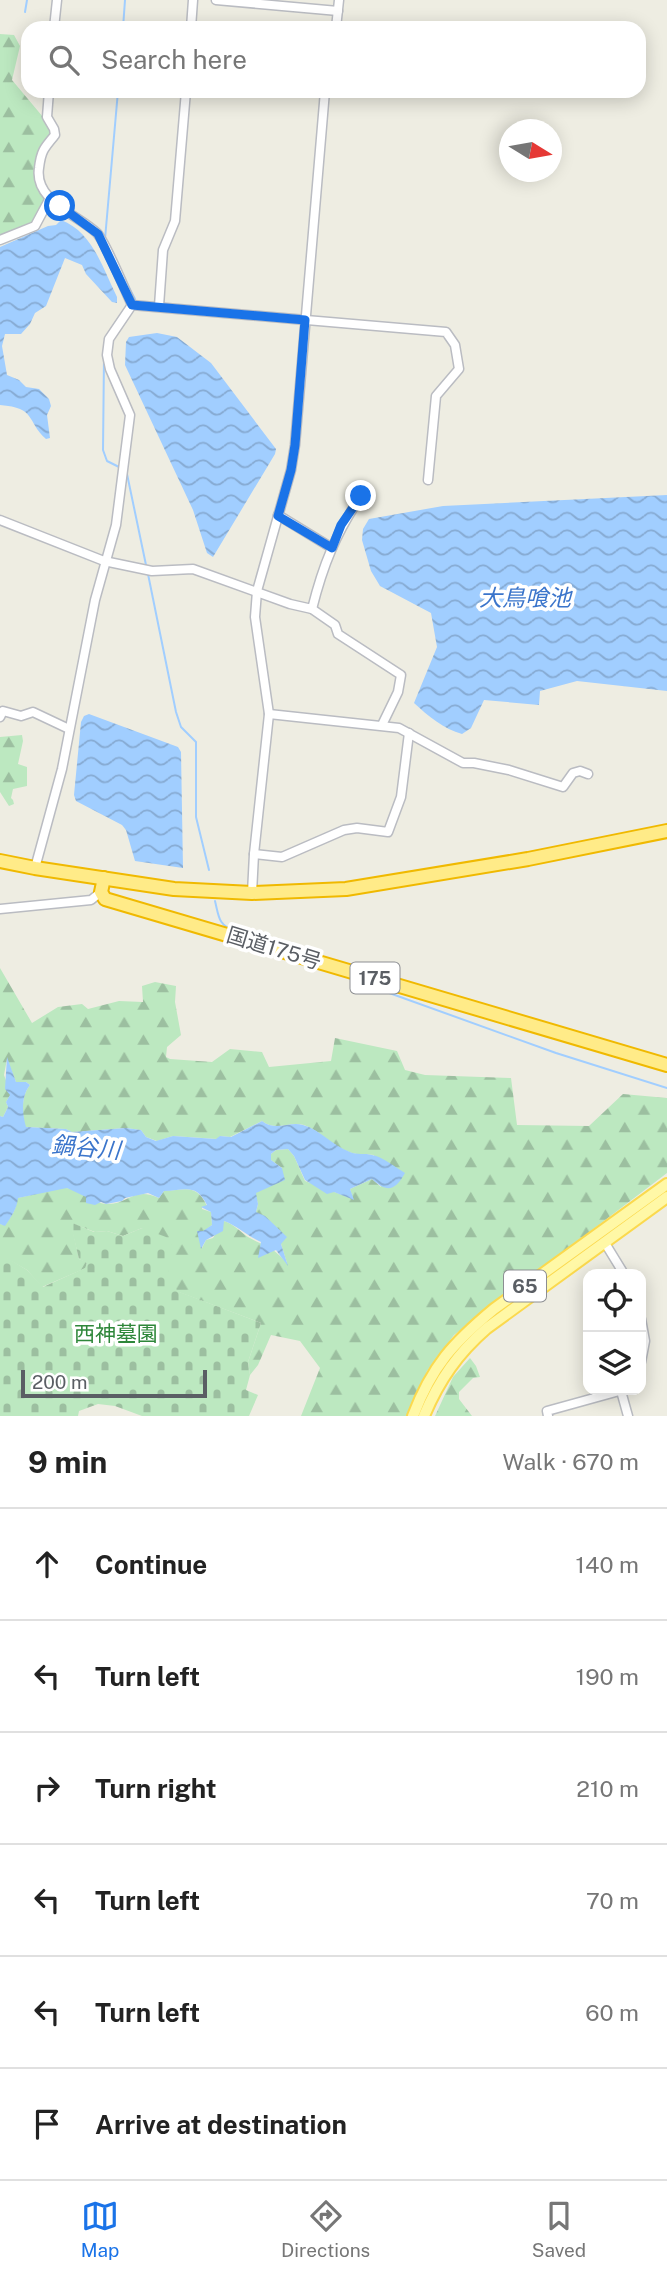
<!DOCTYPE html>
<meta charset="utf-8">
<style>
:root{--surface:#fff;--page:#f2f2f2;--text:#222;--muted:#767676;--line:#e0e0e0;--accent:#1a73e8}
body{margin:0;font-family:"Public Sans","Noto Sans JP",sans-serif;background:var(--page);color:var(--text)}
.controls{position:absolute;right:21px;bottom:21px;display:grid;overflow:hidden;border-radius:14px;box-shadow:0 4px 18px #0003}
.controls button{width:63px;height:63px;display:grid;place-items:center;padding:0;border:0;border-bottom:2px solid var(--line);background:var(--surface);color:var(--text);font:35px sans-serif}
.compass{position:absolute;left:499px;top:119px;width:63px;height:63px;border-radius:50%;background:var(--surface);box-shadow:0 4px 18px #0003;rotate:101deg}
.scale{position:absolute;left:21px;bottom:18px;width:186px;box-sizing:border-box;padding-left:7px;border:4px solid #5a5e64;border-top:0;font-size:19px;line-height:24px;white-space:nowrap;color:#5a5e64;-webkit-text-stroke:5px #fff;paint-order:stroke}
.stop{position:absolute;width:21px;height:21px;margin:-16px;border:5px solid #1a73e8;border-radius:50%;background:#fff}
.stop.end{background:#1a73e8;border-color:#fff;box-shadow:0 2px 7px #0008}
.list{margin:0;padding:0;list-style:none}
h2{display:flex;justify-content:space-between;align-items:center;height:91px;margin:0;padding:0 28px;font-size:30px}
h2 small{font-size:23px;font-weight:400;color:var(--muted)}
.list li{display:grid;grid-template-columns:46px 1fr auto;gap:21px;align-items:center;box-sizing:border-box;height:112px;padding:0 28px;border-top:2px solid var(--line)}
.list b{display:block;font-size:26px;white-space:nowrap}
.list em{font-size:23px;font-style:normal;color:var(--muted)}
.icon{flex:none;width:38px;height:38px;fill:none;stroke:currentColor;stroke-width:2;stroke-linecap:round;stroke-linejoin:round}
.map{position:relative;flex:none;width:667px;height:1416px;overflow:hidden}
.search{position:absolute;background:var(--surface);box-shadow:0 4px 18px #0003;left:21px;right:21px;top:21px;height:77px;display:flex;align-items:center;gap:18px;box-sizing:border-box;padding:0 24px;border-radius:21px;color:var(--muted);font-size:26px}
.sheet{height:763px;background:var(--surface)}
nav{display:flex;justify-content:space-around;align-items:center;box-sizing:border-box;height:98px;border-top:2px solid var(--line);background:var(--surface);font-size:19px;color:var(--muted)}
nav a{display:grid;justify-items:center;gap:4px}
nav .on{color:var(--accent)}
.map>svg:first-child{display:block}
.forest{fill:url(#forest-firs)}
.cemetery{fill:url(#cemetery-stones)}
.water{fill:url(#water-waves)}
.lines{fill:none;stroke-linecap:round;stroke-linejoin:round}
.stream{stroke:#a1ceff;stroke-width:2}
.minor-casing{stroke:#babcc2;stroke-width:11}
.major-casing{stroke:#fbd94e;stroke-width:14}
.highway-casing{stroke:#f0b900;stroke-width:16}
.minor{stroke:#fff;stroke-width:8}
.major{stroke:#fff8a6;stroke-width:10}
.highway{stroke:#ffeb88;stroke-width:12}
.route{stroke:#1a73e8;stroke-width:9}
.labels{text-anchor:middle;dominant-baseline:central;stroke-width:7;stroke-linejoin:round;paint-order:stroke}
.shield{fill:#fff;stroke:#8c8e92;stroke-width:2}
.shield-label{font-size:19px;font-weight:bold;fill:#5a5e64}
.street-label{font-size:21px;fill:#5a5e64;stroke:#fff}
.park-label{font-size:21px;fill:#2e873a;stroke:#fff}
.water-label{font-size:23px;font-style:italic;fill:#3b75cb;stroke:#fff}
</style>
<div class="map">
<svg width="667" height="1416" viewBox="0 0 667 1416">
<defs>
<pattern id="forest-firs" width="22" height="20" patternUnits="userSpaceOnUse" patternTransform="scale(1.75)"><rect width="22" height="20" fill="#bce8c0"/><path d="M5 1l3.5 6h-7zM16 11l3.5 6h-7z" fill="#9cbfa0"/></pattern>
<pattern id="cemetery-stones" width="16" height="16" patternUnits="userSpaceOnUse" patternTransform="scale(1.75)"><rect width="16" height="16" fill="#bce8c0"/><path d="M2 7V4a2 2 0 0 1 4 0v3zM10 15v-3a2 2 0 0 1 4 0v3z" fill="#9cbfa0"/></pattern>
<pattern id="water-waves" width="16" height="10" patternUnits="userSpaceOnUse" patternTransform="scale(1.75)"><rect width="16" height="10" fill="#a1ceff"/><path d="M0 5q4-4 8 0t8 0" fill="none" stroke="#86aad2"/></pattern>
</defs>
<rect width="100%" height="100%" fill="#eeede2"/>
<g class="forest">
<path d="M0,34L14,35L20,46L12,80L43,117L52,135L39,148L34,178L45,198L33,225L0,238Z"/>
<path d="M22,735L23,741L18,764L27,767V786L13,789L11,798L13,800L14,804L9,806L0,792V737Z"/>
<path d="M0,968L32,1023L58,1007L82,1004L88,1009L119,1001L143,1002L142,986L155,982L176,986L175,1002L181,1035L167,1047L166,1057L170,1059L212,1062L230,1049L262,1052L269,1067L331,1061L335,1038L397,1051L405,1070L425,1075L511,1078L517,1125L589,1126L623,1094L667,1098V1173L454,1335L427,1371L409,1416H301L320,1368L300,1341L271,1335L258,1365L250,1375L248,1362L261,1323L176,1291L164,1262L142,1228L123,1236L107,1231L95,1232L71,1223L79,1259L87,1262L86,1268L42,1287L27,1270L4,1257H0V1224L5,1225C11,1217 17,1209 17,1198C31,1196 53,1187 66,1188C79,1189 93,1204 107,1204C128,1205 133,1186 159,1198L164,1191C186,1190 196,1183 207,1206L202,1207V1209L211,1212L212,1225L203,1232L198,1231L202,1248L206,1240L213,1238L224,1221C235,1225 239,1231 248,1237C266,1247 272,1246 287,1263L281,1244L256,1212L258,1204L255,1193L282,1168L271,1160V1154L276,1150L288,1149L294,1156L305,1181L353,1199L350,1189L372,1179L381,1187L374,1155C367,1154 358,1155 352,1153C334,1148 321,1131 304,1125C289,1121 276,1132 262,1121L230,1137L221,1136L217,1139L173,1136L157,1141L146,1137L141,1130L126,1128L72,1132L66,1129L25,1127C22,1113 21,1096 30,1085L26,1082H16L7,1059L4,1075L11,1094L6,1102L8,1107L3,1117L0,1116Z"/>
<path d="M470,1358L476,1366L480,1377L473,1378L459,1392V1399L472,1416H435L453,1377Z"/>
</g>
<path class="cemetery" d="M70,1222L94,1232L107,1231L123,1236L142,1228L166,1237L173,1247L165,1262L177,1291L261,1323L248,1362L250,1375L246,1390L258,1395L249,1416H142L115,1406L98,1404L79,1411L78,1416H0V1257L4,1256L27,1270L43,1287L85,1268L87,1263L79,1259Z"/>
<g class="water">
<path d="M61,220C93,232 103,269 117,297V303L112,302L86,274L82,265L65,258L46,306L35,313L30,324L21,334H5L2,346L7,375L19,380L26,387L39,389L49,399L51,406L47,415L50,438L46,439C26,421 37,408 0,405V247L48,226L56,225Z"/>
<path d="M157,333L177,337L211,363L276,449L275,454L213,557L207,553L193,510L125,365L126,342L129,337Z"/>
<path d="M667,495V691L577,681L540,691L539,705L484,700L471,728L462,734C444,729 428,716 414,703L437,647L431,613L380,586L371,571L362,540L363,529L369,519L443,506Z"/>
<path d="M89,714L178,747L181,752L183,868L135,861L126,830L122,825L76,801L74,795L81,722L84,716Z"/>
<path d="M7,1057L16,1082H26L30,1085C21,1096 22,1113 26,1127L66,1129L72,1132L126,1128L141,1130L146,1137L156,1141L173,1136L216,1139L220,1136L231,1137L262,1121C276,1132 289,1121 303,1125C321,1130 333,1146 350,1152C357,1155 365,1153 372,1155C383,1157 395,1167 405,1173C395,1191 387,1193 372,1179L350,1189L354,1200L334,1192L327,1194L305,1180L294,1156L288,1149L276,1150L271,1154V1160L282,1168L285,1180L256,1193L258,1204L256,1212L265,1216L287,1237L281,1244L288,1266L276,1250L258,1258L261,1242C247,1236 238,1226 224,1221L223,1231L206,1240L201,1249L197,1231H203L212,1225L211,1212L201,1207L207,1205C196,1183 186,1190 164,1191L159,1198L148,1193L125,1198L122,1201L106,1204L101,1202L95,1205L86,1203V1197L67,1188L18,1198C17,1209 11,1217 5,1226L0,1224V1116L3,1117L8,1107L6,1102L10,1095L5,1089Z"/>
</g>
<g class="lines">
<g class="stream">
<path d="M25,12L27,0"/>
<path d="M123,28L125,0"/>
<path d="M105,239L118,91"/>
<path d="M123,276L135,299L132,301"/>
<path d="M111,329L120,316"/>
<path d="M104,357L103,450L107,461L121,468"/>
<path d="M127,474L146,565"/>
<path d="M148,574L176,712L181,727L196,742V817L209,870"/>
<path d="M215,901C219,917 218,925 235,931"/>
<path d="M367,985L556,1053L667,1088"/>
</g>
<defs>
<g id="minor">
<path d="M216,0L338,11"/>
<path d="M54,28L57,0"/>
<path d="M191,28L193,0"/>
<path d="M336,28L339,0"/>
<path d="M49,91L47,117L54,129L55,135C44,148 41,151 39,168C34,201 77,214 97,233C106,243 125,290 132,305"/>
<path d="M0,240L35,226L50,198"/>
<path d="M132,305L446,332L455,345L459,369L436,396L428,480"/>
<path d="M159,306L163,250L175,221L186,91"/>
<path d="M278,515L332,548"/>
<path d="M0,520L104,561L152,571L193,569L290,604L312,609C323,565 336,533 361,496"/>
<path d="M312,609L335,625L338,634L401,675L398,692L382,725"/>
<path d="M269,714L399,728L463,763H474L509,770L563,787L573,773L580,771L588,774"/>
<path d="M0,717L3,711L21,716L33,712L69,729"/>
<path d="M254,854L282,857L344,830L357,828L388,832L401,797L409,733"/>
<path d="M35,868L62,769L95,600L116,525L130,415L110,369L107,355L109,339L132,305"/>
<path d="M252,893L254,854L269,714L255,617L257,591L291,470L295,445L325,91"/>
<path d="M0,909L91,900L101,892"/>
<path d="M605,1243L624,1274"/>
<path d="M641,1319L645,1341L641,1362"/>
<path d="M621,1391L628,1416"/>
<path d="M548,1416L547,1411L623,1390"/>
</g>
<g id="major">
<path d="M413,1416C432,1366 453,1343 494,1309L667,1184"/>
<path d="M424,1416C439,1380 458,1353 487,1328L667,1197"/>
</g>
<g id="highway">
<path d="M0,861L35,868L174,889L252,893L346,889L528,859L667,831"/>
<path d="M104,878L101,892L105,899L667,1065"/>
</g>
</defs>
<use href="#minor" class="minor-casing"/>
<use href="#major" class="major-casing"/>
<use href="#highway" class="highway-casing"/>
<use href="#minor" class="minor"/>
<use href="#major" class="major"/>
<use href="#highway" class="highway"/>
</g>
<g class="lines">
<path class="route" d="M60,206L98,234L132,305L305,320L295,445L291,470L278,516L332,548L341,525L361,496"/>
</g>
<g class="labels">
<g class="shield">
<rect x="350.5" y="962.5" width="49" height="31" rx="5"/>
<rect x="504" y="1270.5" width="42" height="31" rx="5"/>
</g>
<g class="shield-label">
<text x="375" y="978">175</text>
<text x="525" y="1286">65</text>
</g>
<g class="street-label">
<text transform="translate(274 948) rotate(17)">国道175号</text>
</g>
<g class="park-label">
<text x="116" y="1333">西神墓園</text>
</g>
<g class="water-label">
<text x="525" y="597">大鳥喰池</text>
<text transform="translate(86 1147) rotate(5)">鍋谷川</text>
</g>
</g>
</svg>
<div class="controls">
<button><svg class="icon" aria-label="locate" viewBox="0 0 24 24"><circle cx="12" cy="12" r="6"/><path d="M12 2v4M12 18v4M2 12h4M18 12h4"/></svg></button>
<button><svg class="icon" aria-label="layers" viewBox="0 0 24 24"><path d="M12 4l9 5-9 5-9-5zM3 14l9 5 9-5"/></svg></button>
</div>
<svg class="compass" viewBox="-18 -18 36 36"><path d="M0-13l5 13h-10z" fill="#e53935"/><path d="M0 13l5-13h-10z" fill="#767676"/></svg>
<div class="scale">200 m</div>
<div class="stop" style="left:60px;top:206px"></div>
<div class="stop end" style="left:361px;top:496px"></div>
<div class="search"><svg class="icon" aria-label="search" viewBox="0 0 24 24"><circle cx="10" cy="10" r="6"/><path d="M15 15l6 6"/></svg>Search here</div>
</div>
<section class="sheet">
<h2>9 min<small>Walk · 670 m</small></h2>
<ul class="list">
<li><svg class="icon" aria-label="ahead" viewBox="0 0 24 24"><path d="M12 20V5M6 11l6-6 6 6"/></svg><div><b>Continue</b></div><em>140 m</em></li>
<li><svg class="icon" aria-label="left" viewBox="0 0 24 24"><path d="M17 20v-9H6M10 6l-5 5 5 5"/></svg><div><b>Turn left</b></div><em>190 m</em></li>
<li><svg class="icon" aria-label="right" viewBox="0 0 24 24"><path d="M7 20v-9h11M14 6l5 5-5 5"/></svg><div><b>Turn right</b></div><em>210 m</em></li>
<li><svg class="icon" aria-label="left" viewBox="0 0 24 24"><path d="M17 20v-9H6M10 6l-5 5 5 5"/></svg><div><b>Turn left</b></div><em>70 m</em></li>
<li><svg class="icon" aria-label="left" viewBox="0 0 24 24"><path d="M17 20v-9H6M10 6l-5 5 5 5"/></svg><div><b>Turn left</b></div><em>60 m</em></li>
<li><svg class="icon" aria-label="arrive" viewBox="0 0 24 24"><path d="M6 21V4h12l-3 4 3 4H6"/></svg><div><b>Arrive at destination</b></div></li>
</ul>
</section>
<nav>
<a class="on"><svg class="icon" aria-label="map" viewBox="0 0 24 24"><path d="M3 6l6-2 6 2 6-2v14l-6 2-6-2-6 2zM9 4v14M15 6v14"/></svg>Map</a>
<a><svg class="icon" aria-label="directions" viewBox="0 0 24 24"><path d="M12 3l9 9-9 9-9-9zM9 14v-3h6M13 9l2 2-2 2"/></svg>Directions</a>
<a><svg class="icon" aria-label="saved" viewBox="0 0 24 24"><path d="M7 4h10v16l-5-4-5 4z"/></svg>Saved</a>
</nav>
